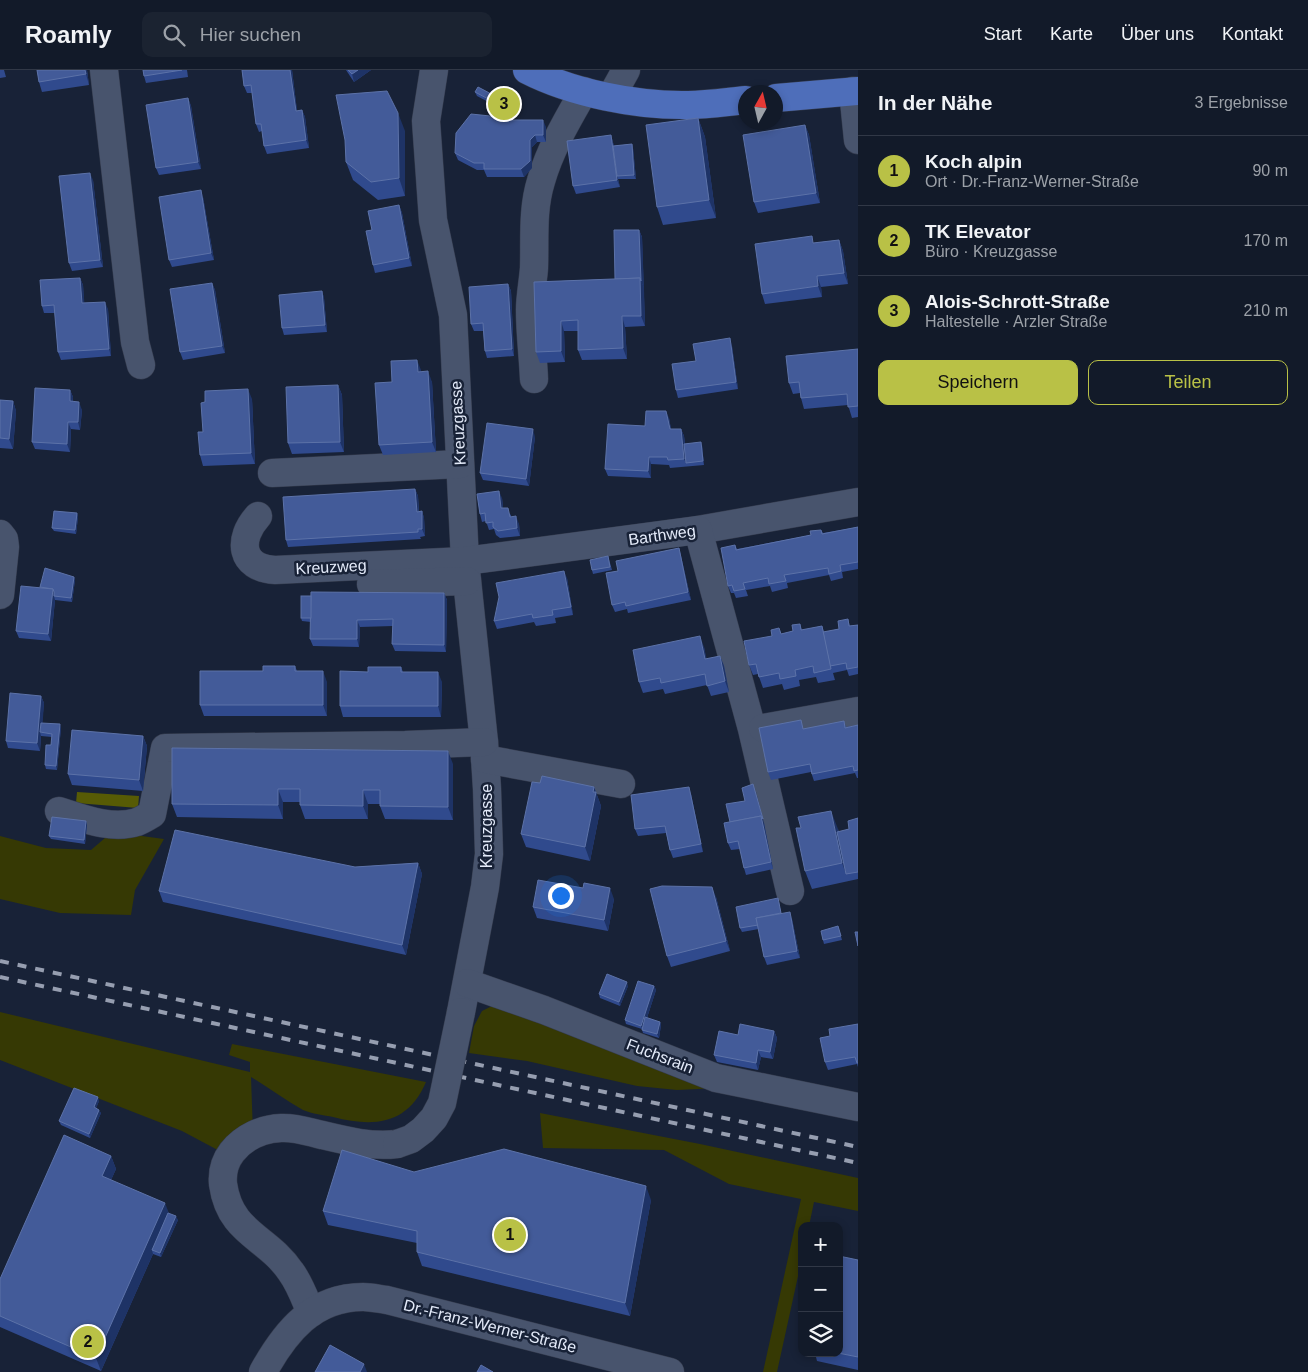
<!DOCTYPE html>
<html lang="de">
<meta charset="utf-8">
<style>
:root{--surface:#121a29;--page:#1b2331;--text:#f1f3f6;--muted:#9ca1a8;--line:#313846;--accent:#b9c146}
body{margin:0;font-family:Arial,sans-serif;background:var(--page);color:var(--text)}
.controls{position:absolute;right:15px;bottom:15px;display:grid;overflow:hidden;border-radius:10px;box-shadow:0 2px 8px #0003}
.controls button{width:45px;height:45px;display:grid;place-items:center;padding:0;border:0;border-bottom:1px solid var(--line);background:var(--surface);color:var(--text);font:25px sans-serif}
.compass{position:absolute;left:738px;top:15px;width:45px;height:45px;border-radius:50%;background:var(--surface);box-shadow:0 2px 8px #0003;rotate:8deg}
.you{position:absolute;left:560px;top:825px;width:18px;height:18px;margin:-12px;border:4px solid #fff;border-radius:50%;background:#1a73e8;box-shadow:0 0 0 8px #1a73e833}
.badge{display:grid;place-items:center;width:32px;height:32px;border-radius:50%;background:var(--accent);color:#111;font-size:16px;font-weight:700}
.pin{position:absolute;translate:-50% -50%;border:2px solid #fff;box-shadow:0 1px 5px #0006}
.list{margin:0;padding:0;list-style:none}
h2{display:flex;justify-content:space-between;align-items:center;height:65px;margin:0;padding:0 20px;font-size:21px}
h2 small{font-size:16px;font-weight:400;color:var(--muted)}
.list li{display:grid;grid-template-columns:32px 1fr auto;gap:15px;align-items:center;box-sizing:border-box;height:70px;padding:0 20px;border-top:1px solid var(--line)}
.list b{display:block;font-size:19px;white-space:nowrap}
.list p{margin:0;font-size:16px;white-space:nowrap;color:var(--muted)}
.list em{font-size:16px;font-style:normal;color:var(--muted)}
.actions{display:flex;gap:10px;padding:15px 20px}
.actions a{flex:1;padding:11px 0;border:1px solid var(--accent);border-radius:10px;text-align:center;font-size:18px;color:var(--accent)}
.actions .main{background:var(--accent);color:#111}
.icon{flex:none;width:28px;height:28px;fill:none;stroke:currentColor;stroke-width:2;stroke-linecap:round;stroke-linejoin:round}
.map{position:relative;flex:none;width:858px;height:1302px;overflow:hidden}
header{display:flex;align-items:center;gap:30px;box-sizing:border-box;height:70px;padding:0 25px;background:var(--surface);border-bottom:1px solid var(--line)}
header strong{font-size:24px}
nav{display:flex;gap:28px;margin-inline-start:auto;font-size:18px}
.search{width:350px;height:45px;background:var(--page);display:flex;align-items:center;gap:12px;box-sizing:border-box;padding:0 18px;border-radius:10px;color:var(--muted);font-size:19px}
main{display:flex}
aside{flex:1;background:var(--surface)}
.map>svg:first-child{display:block}
.green{fill:#363904}
.water{fill:#575b05}
.lines{fill:none;stroke-linecap:round;stroke-linejoin:round}
.minor-casing{stroke:#353c4e;stroke-width:29}
.major-casing{stroke:#353c4e;stroke-width:29}
.minor{stroke:#48546d;stroke-width:28}
.major{stroke:#4e6eba;stroke-width:28}
.rail{stroke:#969eb0;stroke-width:4;stroke-dasharray:9 9;stroke-linecap:butt}
.minor-bridge-casing{stroke:#353c4e;stroke-width:29;stroke-linecap:butt}
.minor-bridge{stroke:#48546d;stroke-width:28}
.wall{fill:#304a8d}
.shaded-wall{fill:#1e3366}
.building{fill:#435b99;stroke:#5c72a8}
.labels{text-anchor:middle;dominant-baseline:central;stroke-width:5;stroke-linejoin:round;paint-order:stroke}
.street-label{font-size:16px;fill:#e3eaf9;stroke:#182237}
</style>
<header>
<strong>Roamly</strong>
<div class="search"><svg class="icon" aria-label="search" viewBox="0 0 24 24"><circle cx="10" cy="10" r="6"/><path d="M15 15l6 6"/></svg>Hier suchen</div>
<nav><a>Start</a><a>Karte</a><a>Über uns</a><a>Kontakt</a></nav>
</header>
<main>
<div class="map">
<svg width="858" height="1302" viewBox="0 0 858 1302">
<rect width="100%" height="100%" fill="#182237"/>
<g class="green">
<path d="M112,762L164,769L135,820L131,845L60,843L0,829V766L46,778L91,780Z"/>
<path d="M496,934L719,1018L677,1020L637,1016L527,991L469,983L474,956L482,941Z"/>
<path d="M0,942L250,1002V992L229,985L232,974L426,1012C408,1054 375,1058 333,1047C324,1045 312,1044 303,1040C285,1030 268,1017 251,1007L253,1064L229,1086L182,1061L0,990Z"/>
<path d="M540,1043L700,1074L858,1108V1141L814,1132L809,1156H802V1188L777,1302H763L801,1129L729,1114L664,1080L543,1078Z"/>
</g>
<path class="water" d="M77,722L139,726L138,738L76,733Z"/>
<g class="lines">
<defs>
<g id="minor">
<path d="M104,0L135,272L141,295"/>
<path d="M434,0L426,51L433,150L453,245L465,491L484,672L487,719L489,784L485,817L461,942"/>
<path d="M853,21L858,70"/>
<path d="M611,27L626,0"/>
<path d="M534,309C533,286 530,263 530,240C530,226 533,212 534,198C535,169 532,140 541,111C550,79 568,49 584,21"/>
<path d="M272,403L460,394"/>
<path d="M258,446C237,469 240,498 275,500L465,491L698,460L858,432"/>
<path d="M698,460L752,659L790,821"/>
<path d="M0,464L4,469L5,477L0,525"/>
<path d="M371,514L467,511"/>
<path d="M763,658L858,641"/>
<path d="M485,689L621,714"/>
<path d="M59,741C84,749 112,760 137,752C142,750 147,747 152,744L165,678L405,675L484,672"/>
<path d="M467,913L544,940L716,1008L858,1037"/>
<path d="M311,1243C305,1229 300,1214 291,1202C267,1166 230,1164 223,1114C222,1103 225,1091 232,1082C244,1067 262,1059 281,1058C295,1057 309,1062 322,1065C347,1071 371,1077 397,1074"/>
<path d="M263,1302C285,1262 313,1227 363,1227C371,1227 379,1229 387,1230L670,1302"/>
</g>
<g id="major">
<path d="M527,0C572,23 637,36 688,35C707,35 726,32 746,30"/>
<path d="M776,28L858,21"/>
</g>
</defs>
<use href="#minor" class="minor-casing"/>
<use href="#major" class="major-casing"/>
<use href="#minor" class="minor"/>
<use href="#major" class="major"/>
<g class="rail">
<path d="M0,891L858,1077"/>
<path d="M0,907L858,1093"/>
</g>
<defs>
<path id="minor-bridge" d="M397,1074L411,1069L423,1060L434,1048L442,1033L461,942"/>
</defs>
<use href="#minor-bridge" class="minor-bridge-casing"/>
<use href="#minor-bridge" class="minor-bridge"/>
</g>
<g class="wall">
<path d="M0,0H4L6,7L0,8Z"/>
<path d="M37,0H87L89,15L42,22L39,12Z"/>
<path d="M143,0H187L188,7L146,13L144,6Z"/>
<path d="M242,0H292L297,41L302,40L305,47L309,78L267,84L264,76L262,61L259,62L256,54L252,23H247L244,16Z"/>
<path d="M346,0H371L354,12Z"/>
<path d="M475,22L497,27L498,31L496,36L477,26Z"/>
<path d="M188,28L191,36L201,99L159,105L156,98Z"/>
<path d="M698,48L705,67L716,148L663,155L657,137Z"/>
<path d="M501,50L546,57V72H537L532,77V98L524,107H487L484,100H477L458,90L455,83Z"/>
<path d="M805,55L809,65L820,133L758,143L754,132Z"/>
<path d="M405,61V126L378,130L353,110L346,92Z"/>
<path d="M611,65L614,76L632,74L633,78L636,109H618L620,117L576,124L573,116Z"/>
<path d="M93,110L103,197L72,201L69,193Z"/>
<path d="M203,127L214,190L172,197L169,190Z"/>
<path d="M399,135L402,143L412,196L375,203L373,195L372,160Z"/>
<path d="M639,160L642,167L645,256L625,257L627,289L582,290L578,280V261H564L565,292L540,293L536,282L534,212L615,209Z"/>
<path d="M839,170L843,181L848,214L821,217L822,227L765,234L762,224L814,173Z"/>
<path d="M80,208L83,215L84,233L108,239L111,286L61,290L58,282L55,243H44L42,236Z"/>
<path d="M212,213L215,220L225,283L183,290L180,282Z"/>
<path d="M508,214L511,221L514,286L487,288L485,281L483,261H474L471,254Z"/>
<path d="M322,221L324,228L327,262L284,265L282,258Z"/>
<path d="M732,276L738,319L678,328L676,320L696,291Z"/>
<path d="M858,279V347L852,348L848,335L804,339L801,328L800,323L793,324L789,313Z"/>
<path d="M421,300V302L432,312L436,382L383,385L379,375L392,312Z"/>
<path d="M338,315L342,325L344,382L292,384L288,373Z"/>
<path d="M70,320L73,327V332L82,340L80,360L71,359L70,382L35,379L32,372Z"/>
<path d="M252,329L255,394L203,396L200,385L203,362Z"/>
<path d="M0,330L13,331L16,341L13,379L0,378Z"/>
<path d="M669,348L671,359H681L684,366L685,374L702,375L704,395L670,398L669,395L651,394V408L608,406L605,399L645,356Z"/>
<path d="M535,367L529,416L483,410L480,403Z"/>
<path d="M415,419L418,426L419,441H422L424,448L425,466L420,467L421,469L288,477L286,470Z"/>
<path d="M502,428L503,438L511,445V447L519,454L520,466L500,468L496,465L494,459L489,460L486,451L482,452L480,444Z"/>
<path d="M77,443L78,447L76,464L54,461L52,458Z"/>
<path d="M858,457V499L842,502L843,508L831,511L829,505L787,513L788,518L772,522L770,516L746,520L748,526L736,528L734,523H731L728,516L735,475L737,479L811,465L821,460L823,463Z"/>
<path d="M679,478L681,486L691,530L628,543L627,539L615,542L612,535L618,501Z"/>
<path d="M608,486L612,500L593,504L592,500Z"/>
<path d="M74,507L75,510L72,532L55,530L51,571L19,568L16,561L40,517Z"/>
<path d="M567,508L573,545L555,548L556,553L536,556L534,552L497,559L494,551Z"/>
<path d="M444,523L447,530L446,582L395,581L392,574L393,556L360,557L359,577L313,576L310,569L311,552L302,551L301,548Z"/>
<path d="M848,549L850,556L858,555V604L849,606L847,600L833,603L835,610L818,613L816,607L799,610L800,616L784,620L782,614L763,618L758,604L753,605L749,595L781,564L793,561L800,554L802,560L822,556L824,562L839,559Z"/>
<path d="M704,577L706,589L720,586L724,596L729,622L711,626L707,615L665,624L663,619L643,623L639,612Z"/>
<path d="M295,596L297,601L327,612V646H204L200,635L263,601Z"/>
<path d="M401,597L403,602L442,612L441,647H343L340,636L368,602Z"/>
<path d="M41,626L44,633L42,653L61,658L57,700L46,699L45,695L51,675L52,667L41,666L40,681L8,678L6,671Z"/>
<path d="M844,651L846,657L858,655V708H857L855,703L814,711L811,702L771,710L768,702L804,659Z"/>
<path d="M143,666L147,676L143,721L72,715L68,704Z"/>
<path d="M453,694V750L385,749L380,736V734H368V749H305L300,735V732H283V749L177,747L172,734Z"/>
<path d="M540,713L594,717L601,736L590,791L526,777L521,764Z"/>
<path d="M691,724L703,782L673,788L670,780L666,763L638,766L635,759Z"/>
<path d="M858,748V809L812,819L805,801L838,759L839,762L849,759Z"/>
<path d="M86,751L87,755L85,774L51,769L49,766Z"/>
<path d="M764,753L773,799L746,805L744,798L740,779L731,780L728,773Z"/>
<path d="M418,793L422,804L406,885L163,832L159,821L355,797Z"/>
<path d="M716,827L730,881L671,897L667,886Z"/>
<path d="M614,829L608,861L537,848L533,837Z"/>
<path d="M779,832L781,843L792,849L800,888L767,895L764,887L759,859L742,862L740,858Z"/>
<path d="M838,856L842,870L824,874L823,870Z"/>
<path d="M628,916L620,936L600,928L599,924Z"/>
<path d="M654,916L656,920L647,948L660,952L661,955L659,968L643,963L642,959L626,954L625,950Z"/>
<path d="M858,954V997L857,994L828,1000L825,992L830,966Z"/>
<path d="M774,961L777,968L773,989L761,987L758,1000L717,992L714,985L738,965Z"/>
<path d="M99,1031L96,1038L101,1043L90,1068L61,1055L59,1051Z"/>
<path d="M111,1086L116,1099L111,1110L168,1143L178,1150L161,1187L153,1184L101,1301L0,1257V1209Z"/>
<path d="M414,1102L651,1130L630,1246L422,1196L417,1182V1173L328,1155L323,1141Z"/>
<path d="M858,1190V1300L817,1291L815,1283H839Z"/>
</g>
<g class="shaded-wall">
<path d="M85,0H87L89,15L86,4Z"/>
<path d="M290,0H292L298,48L296,41Z"/>
<path d="M358,0H371L354,12L352,4Z"/>
<path d="M497,27L498,31L496,36L494,32Z"/>
<path d="M188,28L191,36L201,99L198,92Z"/>
<path d="M302,40L305,47L309,78L306,70Z"/>
<path d="M398,43L405,61V126L399,108Z"/>
<path d="M698,48L705,67L716,148L709,130Z"/>
<path d="M543,50L546,57V72L543,65Z"/>
<path d="M805,55L809,65L820,133L816,123Z"/>
<path d="M535,65L537,72L532,77V98L524,107L521,99L530,70Z"/>
<path d="M611,65L613,72L618,106H617L620,117L617,110Z"/>
<path d="M632,74L633,78L636,109L634,105Z"/>
<path d="M90,103L93,110L103,197L100,190Z"/>
<path d="M201,120L203,127L214,190L211,183Z"/>
<path d="M399,135L402,143L412,196L409,188Z"/>
<path d="M639,160L642,167L644,218L641,211Z"/>
<path d="M839,170L843,181L848,214L844,203Z"/>
<path d="M817,206L821,217L822,227L818,216Z"/>
<path d="M80,208L83,215L85,240L82,233Z"/>
<path d="M640,208L644,218L645,256L641,246Z"/>
<path d="M212,213L215,220L225,283L222,276Z"/>
<path d="M508,214L511,221L514,286L512,279Z"/>
<path d="M322,221L324,228L327,262L325,255Z"/>
<path d="M105,232L108,239L111,286L109,279Z"/>
<path d="M622,246L625,257L627,289L623,278Z"/>
<path d="M561,251L564,261L565,292L561,281Z"/>
<path d="M730,268L732,276L738,319L736,312Z"/>
<path d="M417,290L421,300L422,312L418,302Z"/>
<path d="M428,301L432,312L436,382L432,372Z"/>
<path d="M338,315L342,325L344,382L340,372Z"/>
<path d="M248,319L252,329L255,394L251,383Z"/>
<path d="M70,320L73,327L72,339L70,331Z"/>
<path d="M13,331L16,341L13,379L9,369Z"/>
<path d="M79,332L82,340L80,360L78,352Z"/>
<path d="M666,341L669,348L672,367L670,359Z"/>
<path d="M68,352L71,359L70,382L67,374Z"/>
<path d="M533,359L535,367L529,416L526,409Z"/>
<path d="M681,359L684,366L687,393H686L684,389Z"/>
<path d="M701,372L702,375L704,395L703,391Z"/>
<path d="M649,387L651,394V408L648,401Z"/>
<path d="M415,419L418,426L419,449L417,442Z"/>
<path d="M499,421L502,428L504,446L501,438Z"/>
<path d="M422,441L424,448L425,466L422,459Z"/>
<path d="M77,443L78,447L76,464L75,460Z"/>
<path d="M516,446L519,454L520,466L517,458Z"/>
<path d="M679,478L681,486L691,530L688,522Z"/>
<path d="M564,501L567,508L573,545L571,537Z"/>
<path d="M74,507L75,510L72,532L71,528Z"/>
<path d="M53,519L56,526H54L55,530L51,571L48,564Z"/>
<path d="M444,523L447,530L446,582L444,575Z"/>
<path d="M357,550L360,557L359,577L357,569Z"/>
<path d="M700,566L704,577L709,599L705,589Z"/>
<path d="M720,586L724,596L729,622L725,611Z"/>
<path d="M323,601L327,612V646L323,635Z"/>
<path d="M438,602L442,612L441,647L438,636Z"/>
<path d="M41,626L44,633L42,663L40,662L41,666L40,681L37,673Z"/>
<path d="M60,654L61,658L57,700L56,696Z"/>
<path d="M143,666L147,676L143,721L139,710Z"/>
<path d="M448,681L453,694V750L448,737Z"/>
<path d="M594,717L601,736L590,791L585,777Z"/>
<path d="M689,717L691,724L703,782L701,774Z"/>
<path d="M755,718L764,753L773,799L771,792Z"/>
<path d="M278,719L283,732V749L278,735Z"/>
<path d="M363,720L368,734V749L363,736Z"/>
<path d="M831,741L838,759L847,804H846L842,793Z"/>
<path d="M86,751L87,755L85,774L84,770Z"/>
<path d="M418,793L422,804L406,885L402,875Z"/>
<path d="M712,817L716,827L730,881L726,871Z"/>
<path d="M610,818L614,829L608,861L604,850Z"/>
<path d="M790,842L792,849L800,888L797,881Z"/>
<path d="M627,912L628,916L620,936L619,932Z"/>
<path d="M654,916L656,920L643,960L641,956Z"/>
<path d="M660,952L661,955L659,968L657,964Z"/>
<path d="M774,961L777,968L773,989L770,982Z"/>
<path d="M758,980L761,987L758,1000L756,993Z"/>
<path d="M98,1027L99,1031L95,1041L94,1037Z"/>
<path d="M99,1040L101,1043L90,1068L89,1064Z"/>
<path d="M111,1086L116,1099L107,1119L102,1106Z"/>
<path d="M646,1116L651,1130L630,1246L625,1233Z"/>
<path d="M165,1133L170,1146L152,1180L153,1184L101,1301L96,1288Z"/>
<path d="M176,1146L178,1150L161,1187L160,1183Z"/>
<path d="M364,1294L367,1302H360Z"/>
</g>
<g class="building">
<path d="M37,0H85L86,4L39,12Z"/>
<path d="M143,0H182L144,6Z"/>
<path d="M242,0H290L296,41L302,40L306,70L264,76L261,54H256L251,15L244,16Z"/>
<path d="M348,0H358L352,4Z"/>
<path d="M478,17L497,27L494,32L475,22Z"/>
<path d="M387,21L398,43L399,108L371,112L346,92L345,70L336,25Z"/>
<path d="M188,28L198,92L156,98L146,35Z"/>
<path d="M471,44L500,47V50H543V65H535L530,70V91L521,99H484V93H474L455,83L456,63Z"/>
<path d="M698,48L709,130L657,137L646,55Z"/>
<path d="M805,55L816,123L754,132L743,65Z"/>
<path d="M611,65L617,110L573,116L567,71Z"/>
<path d="M632,74L634,105L617,106L613,76Z"/>
<path d="M90,103L100,190L69,193L59,106Z"/>
<path d="M201,120L211,183L169,190L159,127Z"/>
<path d="M399,135L409,188L373,195L366,161L372,160L368,141Z"/>
<path d="M614,160H639L641,211L640,208L615,209Z"/>
<path d="M812,166L813,173L839,170L844,203L817,206L818,216L762,224L755,174Z"/>
<path d="M80,208L82,233L105,232L109,279L58,282L54,235L42,236L40,210Z"/>
<path d="M640,208L641,246H622L623,278L578,280V250L561,251V281L536,282L534,212Z"/>
<path d="M212,213L222,276L180,282L170,219Z"/>
<path d="M508,214L512,279L485,281L483,253L471,254L469,217Z"/>
<path d="M322,221L325,255L282,258L279,225Z"/>
<path d="M730,268L736,312L676,320L672,294L696,291L693,274Z"/>
<path d="M858,279V336L848,337L847,324L801,328L799,312L789,313L786,286Z"/>
<path d="M417,290L418,302L428,301L432,372L379,375L375,313L392,312L391,291Z"/>
<path d="M338,315L340,372L288,373L286,317Z"/>
<path d="M35,318L70,320V331L79,332L78,352H68L67,374L32,372Z"/>
<path d="M248,319L251,383L200,385L198,362H203L201,333L205,332V321Z"/>
<path d="M0,330L13,331L9,369L0,368Z"/>
<path d="M646,341H666L670,359H681L684,389L668,390L667,387H649L648,401L605,399L608,354L645,356Z"/>
<path d="M487,353L533,359L526,409L480,403Z"/>
<path d="M701,372L703,391L686,393L684,374Z"/>
<path d="M415,419L417,442L422,441V459H418V462L286,470L283,427Z"/>
<path d="M499,421L501,438H508L510,447L516,446L517,458L498,461L493,457V452L486,453L485,443L480,444L477,424Z"/>
<path d="M54,441L77,443L75,460L52,458Z"/>
<path d="M858,457V492L840,495L841,501L829,504L828,498L784,505L786,511L769,514L768,508L743,513L745,519L734,521L732,515L728,516L721,478L735,475L736,480L811,465L810,461L821,460L822,464Z"/>
<path d="M679,478L688,522L626,536L625,532L612,535L606,503L618,501L616,491Z"/>
<path d="M608,486L610,497L592,500L590,490Z"/>
<path d="M45,498L74,507L71,528L54,526V522L53,519L40,517Z"/>
<path d="M564,501L571,537L552,540L553,545L533,548L532,544L494,551L499,527L496,513Z"/>
<path d="M21,516L53,519L48,564L16,561Z"/>
<path d="M311,522L444,523V575L392,574L393,549L357,550V569H310Z"/>
<rect x="301" y="526" width="10" height="22"/>
<path d="M848,549L849,556L858,555V597L847,599L846,593L830,596L823,562L839,559L838,551Z"/>
<path d="M800,554L801,560L822,556L831,599L814,603L813,596L795,600L796,606L780,609L779,603L759,607L756,594L749,595L744,571L772,566L771,560L779,558L781,564L793,561L792,555Z"/>
<path d="M700,566L705,589L720,586L725,611L707,616L705,604L661,613L660,608L639,612L633,580Z"/>
<path d="M263,596H295V601H323V635H200V601H263Z"/>
<path d="M368,597H401V602H438V636H340V601L368,602Z"/>
<path d="M10,623L41,626L37,673L6,671Z"/>
<path d="M801,650L803,659L844,651L845,658L858,655V700L854,701L853,696L812,704L810,694L768,702L759,658Z"/>
<path d="M41,653L60,654L56,696L45,695L46,675H51L52,664L40,662Z"/>
<path d="M72,660L143,666L139,710L68,704Z"/>
<path d="M172,678L448,681V737L380,736V720H363V736L300,735V719H278V735L172,734Z"/>
<path d="M542,706L594,717L593,722H596L585,777L521,764L532,712L540,713Z"/>
<path d="M753,714L763,749L761,746L730,752L726,734L745,731L742,718Z"/>
<path d="M689,717L701,774L670,780L665,756L635,759L631,725Z"/>
<path d="M831,741L842,793L805,801L796,758H801L798,747Z"/>
<path d="M761,746L771,792L744,798L738,771L728,773L724,753Z"/>
<path d="M52,747L86,751L84,770L49,766Z"/>
<path d="M858,748V802L846,804L837,762L849,759L848,751Z"/>
<path d="M175,760L355,797L418,793L402,875L159,821Z"/>
<path d="M538,810L583,818L584,813L610,818L604,850L533,837Z"/>
<path d="M662,816L712,817L726,871L667,886L650,819Z"/>
<path d="M778,828L781,843L756,848L758,855L740,858L736,837Z"/>
<path d="M790,842L797,881L764,887L756,848Z"/>
<path d="M838,856L841,866L823,870L821,861Z"/>
<path d="M855,862H858V876Z"/>
<path d="M607,904L627,912L619,932L599,924Z"/>
<path d="M638,911L654,916L641,956L625,950Z"/>
<path d="M645,947L660,952L657,964L642,960Z"/>
<path d="M740,954L774,961L770,982L758,980L756,993L714,985L719,961L738,965Z"/>
<path d="M858,954V993H857L855,987L825,992L820,968L830,966L829,959Z"/>
<path d="M74,1018L98,1027L94,1037L99,1040L89,1064L59,1051Z"/>
<path d="M64,1065L111,1086L102,1106L165,1133L96,1288L0,1246V1209Z"/>
<path d="M504,1079L646,1116L625,1233L417,1182V1161L323,1141L342,1080L414,1102Z"/>
<path d="M168,1143L176,1146L160,1183L152,1180Z"/>
<path d="M839,1186L858,1190V1287L838,1283H839Z"/>
<path d="M330,1275L364,1294L360,1302H315Z"/>
<path d="M481,1295L493,1302H477Z"/>
</g>
<g class="labels">
<g class="street-label">
<text transform="translate(458 353) rotate(-93)">Kreuzgasse</text>
<text transform="translate(662 465) rotate(-8)">Barthweg</text>
<text transform="translate(331 497) rotate(-3)">Kreuzweg</text>
<text transform="translate(486 756) rotate(-90)">Kreuzgasse</text>
<text transform="translate(660 986) rotate(21)">Fuchsrain</text>
<text transform="translate(490 1256) rotate(14)">Dr.-Franz-Werner-Straße</text>
</g>
</g>
</svg>
<div class="controls">
<button>+</button>
<button>−</button>
<button><svg class="icon" aria-label="layers" viewBox="0 0 24 24"><path d="M12 4l9 5-9 5-9-5zM3 14l9 5 9-5"/></svg></button>
</div>
<svg class="compass" viewBox="-18 -18 36 36"><path d="M0-13l5 13h-10z" fill="#e53935"/><path d="M0 13l5-13h-10z" fill="#9ca1a8"/></svg>
<div class="you"></div>
<div class="pin badge" style="left:510px;top:1165px">1</div>
<div class="pin badge" style="left:88px;top:1272px">2</div>
<div class="pin badge" style="left:504px;top:34px">3</div>
</div>
<aside>
<h2>In der Nähe<small>3 Ergebnisse</small></h2>
<ul class="list">
<li><span class="badge">1</span><div><b>Koch alpin</b><p>Ort · Dr.-Franz-Werner-Straße</p></div><em>90 m</em></li>
<li><span class="badge">2</span><div><b>TK Elevator</b><p>Büro · Kreuzgasse</p></div><em>170 m</em></li>
<li><span class="badge">3</span><div><b>Alois-Schrott-Straße</b><p>Haltestelle · Arzler Straße</p></div><em>210 m</em></li>
</ul>
<div class="actions"><a class="main">Speichern</a><a>Teilen</a></div>
</aside>
</main>
